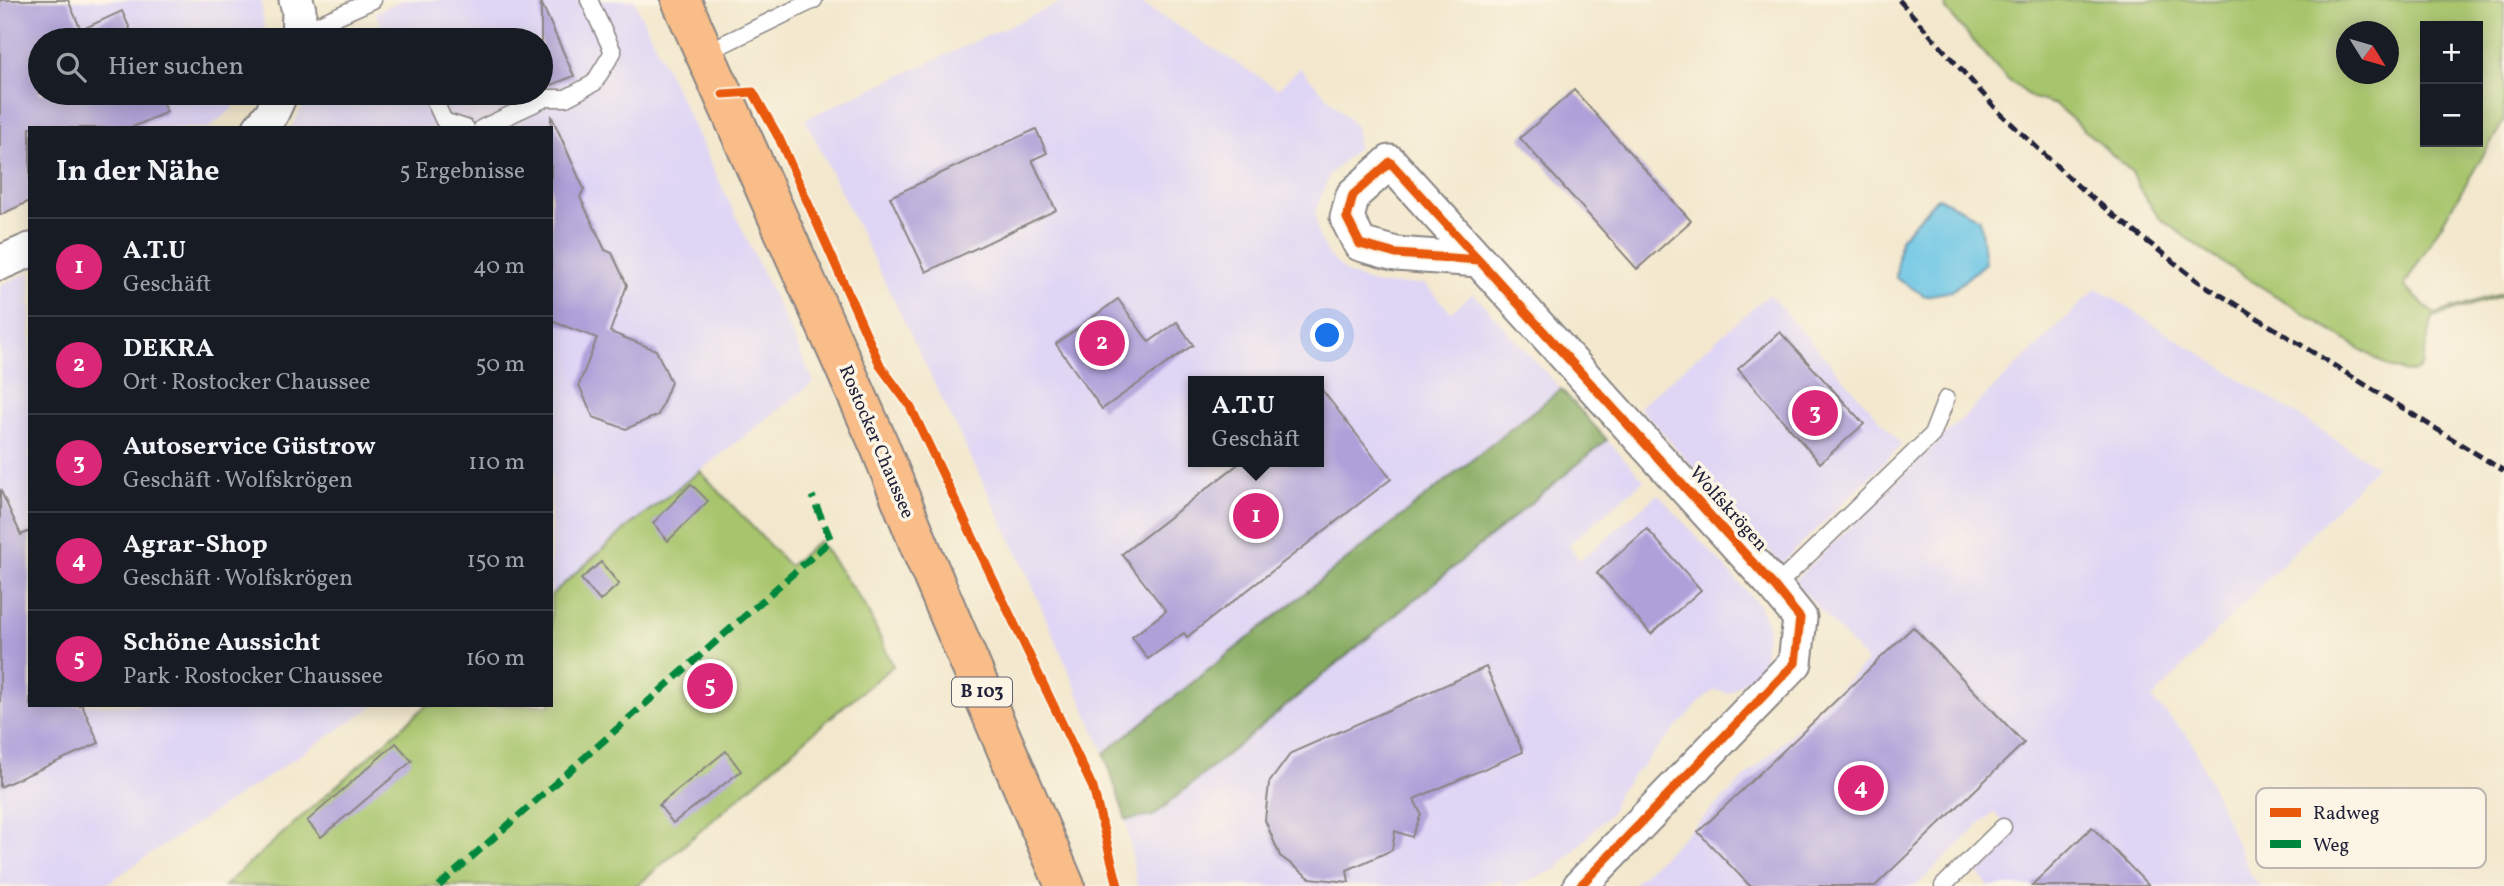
<!DOCTYPE html>
<html lang="de">
<meta charset="utf-8">
<style>
:root{--surface:#171b24;--page:#20242c;--text:#f1f3f6;--muted:#9ea1a6;--line:#363941;--accent:#db2777}
body{margin:0;font-family:Vollkorn,serif;background:var(--page);color:var(--text)}
.controls{position:absolute;right:21px;top:21px;display:grid;overflow:hidden;border-radius:0px;box-shadow:0 4px 18px #0003}
.controls button{width:63px;height:63px;display:grid;place-items:center;padding:0;border:0;border-bottom:2px solid var(--line);background:var(--surface);color:var(--text);font:35px sans-serif}
.compass{position:absolute;left:2336px;top:21px;width:63px;height:63px;border-radius:50%;background:var(--surface);box-shadow:0 4px 18px #0003;rotate:127deg}
.you{position:absolute;left:1328px;top:336px;width:24px;height:24px;margin:-18px;border:5px solid #fff;border-radius:50%;background:#1a73e8;box-shadow:0 0 0 10px #1a73e833}
.badge{display:grid;place-items:center;width:46px;height:46px;border-radius:50%;background:var(--accent);color:#fff;font-size:23px;font-weight:700}
.pin{position:absolute;translate:-50% -50%;border:4px solid #fff;box-shadow:0 2px 7px #0006}
.popup{position:absolute;left:1188px;top:376px;width:136px;height:91px;box-sizing:border-box;display:grid;place-content:center;border-radius:0px;background:var(--surface);filter:drop-shadow(0 2px 5px #0005);font-size:23px;white-space:nowrap;color:var(--muted)}
.popup b{font-size:26px;color:var(--text)}
.popup::after{content:'';position:absolute;left:50%;top:100%;margin-left:-14px;border:14px solid transparent;border-top-color:var(--surface)}
.list{margin:0;padding:0;list-style:none}
h2{display:flex;justify-content:space-between;align-items:center;height:91px;margin:0;padding:0 28px;font-size:30px}
h2 small{font-size:23px;font-weight:400;color:var(--muted)}
.list li{display:grid;grid-template-columns:46px 1fr auto;gap:21px;align-items:center;box-sizing:border-box;height:98px;padding:0 28px;border-top:2px solid var(--line)}
.list b{display:block;font-size:26px;white-space:nowrap}
.list p{margin:0;font-size:23px;white-space:nowrap;color:var(--muted)}
.list em{font-size:23px;font-style:normal;color:var(--muted)}
.icon{flex:none;width:38px;height:38px;fill:none;stroke:currentColor;stroke-width:2;stroke-linecap:round;stroke-linejoin:round}
.map{position:relative;flex:none;width:2504px;height:886px;overflow:hidden}
.search{position:absolute;background:var(--surface);box-shadow:0 4px 18px #0003;left:28px;top:28px;width:525px;height:77px;display:flex;align-items:center;gap:18px;box-sizing:border-box;padding:0 24px;border-radius:38px;color:var(--muted);font-size:26px}
.panel{position:absolute;background:var(--surface);box-shadow:0 4px 18px #0003;left:28px;top:126px;width:525px;height:581px;border-radius:0px}
.map>svg:first-child{display:block}
.built{fill:#dfd5f5;fill-rule:evenodd}
.green{fill:#a7c56c;stroke:#647454;stroke-width:2;fill-rule:evenodd}
.forest{fill:#85aa60;stroke:#54664e;stroke-width:2}
.water{fill:#67c4e5;stroke:#447390;stroke-width:2}
.building{fill:#afa0d9}
.lines{fill:none;stroke-linecap:round;stroke-linejoin:round}
.lane-casing{stroke:#8a8584;stroke-width:19}
.street-casing{stroke:#8a8584;stroke-width:37}
.primary-casing{stroke:#8a8584;stroke-width:42}
.lane{stroke:#fff;stroke-width:16}
.street{stroke:#fff;stroke-width:33}
.primary{stroke:#f8bd88;stroke-width:38}
.rail{stroke:#22223b;stroke-width:5;stroke-dasharray:10 5;stroke-linecap:butt}
.quiet{stroke:#00873e;stroke-width:7;stroke-dasharray:14 7;stroke-linecap:butt}
.cycleway-casing{stroke:#fcf5e5;stroke-width:13}
.cycleway{stroke:#e8590c;stroke-width:9}
.labels{text-anchor:middle;dominant-baseline:central;stroke-width:7;stroke-linejoin:round;paint-order:stroke}
.shield{fill:#fcf5e5;stroke:#63616e;stroke-width:2}
.shield-label{font-size:18px;font-weight:bold;fill:#22223b}
.street-label{font-size:19px;fill:#22223b;stroke:#fcf5e5}
.key{fill:#fcf5e5;stroke:#bbb6b2;stroke-width:2}
.key-label{font-size:19px;fill:#22223b}
</style>
<div class="map">
<svg width="2504" height="886" viewBox="0 0 2504 886">
<rect width="100%" height="100%" fill="#fcf5e5"/>
<filter id="ink" filterUnits="userSpaceOnUse"><feTurbulence type="fractalNoise" baseFrequency=".0143" numOctaves="2"/><feDisplacementMap in="SourceGraphic" scale="14" xChannelSelector="R" yChannelSelector="G"/><feConvolveMatrix kernelMatrix="1 2 1 2 8 2 1 2 1" color-interpolation-filters="sRGB"/></filter>
<filter id="wash" filterUnits="userSpaceOnUse"><feTurbulence type="fractalNoise" baseFrequency=".00686" numOctaves="4" result="noise"/><feDisplacementMap in="SourceGraphic" scale="28" xChannelSelector="R" yChannelSelector="G"/><feGaussianBlur stdDeviation="1.57" result="paint"/><feColorMatrix in="noise" values="0 0 0 0 0 0 0 0 0 0 0 0 0 0 0 0 0 1.4 0 .05"/><feComposite in="paint" operator="in"/></filter>
<g filter="url(#wash)">
<rect width="100%" height="100%" fill="#f3e8cd"/>
<g class="built">
<path d="M0,0H261L264,28L262,40H40V93H240L231,110L209,128H32Z"/>
<path d="M403,0H634L814,382L629,526L551,595V128H291L310,93H541V40H373L385,34L375,12Z"/>
<path d="M1066,0H1136L1278,89L1300,68L1356,127L1358,147L1330,174L1315,212L1318,235L1329,256L1348,274L1379,285L1425,284L1451,312L1473,293L1561,389L1104,753L1022,562L805,119ZM1193,381H1319V462H1193Z"/>
<path d="M30,272V705H375L103,886H0V285Z"/>
<path d="M2097,288L2377,466L2152,699L2191,740L2251,875L2261,886H1989L1976,872L2015,834L1993,812L1916,886H1631L1867,662L1794,581Z"/>
<path d="M1769,294L1902,445L1781,564L1639,407Z"/>
<path d="M1607,440L1644,480L1568,545L1580,560L1658,494L1759,605L1768,626L1763,665L1729,693L1714,690L1700,702L1619,791L1611,812L1557,869L1515,886H1504L1500,879L1476,886H1137L1126,820L1153,816Z"/>
</g>
<g class="green">
<path d="M1945,0H2504V121L2404,286L2434,314L2504,292V295L2433,317L2422,365L2417,371L2407,372L2389,367L2206,252L2161,219L2141,192L2132,172L2056,105L2033,98L2007,79L1946,10ZM2425,26H2478V142H2425ZM2346,32H2388V74H2346Z"/>
<path d="M700,471L789,566L819,541L867,609L893,666L838,711L637,886H224L427,705H551V595L629,526Z"/>
</g>
<path class="forest" d="M1561,389L1607,440L1153,816L1126,820L1104,753Z"/>
<path class="water" d="M1938,197L1980,219L1985,263L1952,291L1925,296L1896,278L1900,239Z"/>
<g id="blocks">
<g class="building">
<path d="M0,0H68L81,30L122,11L135,40H40V93H158L167,112L131,128H30V201L0,215Z"/>
<path d="M541,2L574,76L541,89Z"/>
<path d="M1574,90L1691,221L1637,269L1520,138Z"/>
<path d="M551,115L584,189L580,197L605,250L612,253L627,285L610,332L656,350L671,382L658,415L626,429L593,417L579,385L597,338L551,321Z"/>
<path d="M1036,129L1047,153L1032,160L1056,210L926,272L890,197Z"/>
<path d="M1118,299L1149,342L1177,322L1193,345L1102,409L1056,344Z"/>
<path d="M1780,332L1864,424L1820,463L1738,369Z"/>
<path d="M1319,386L1391,479L1187,637L1184,633L1148,659L1132,637L1166,611L1122,554L1241,462H1319Z"/>
<path d="M691,484L708,501L668,541L653,523Z"/>
<path d="M0,489L21,535L30,531V705H82L99,743L0,787Z"/>
<path d="M1647,529L1701,590L1651,634L1597,573Z"/>
<path d="M601,562L619,584L600,601L581,579Z"/>
<path d="M1913,627L2024,743L1875,886H1750L1698,832Z"/>
<path d="M1486,667L1523,752L1414,799L1421,814L1412,837L1395,831L1392,850L1347,870L1349,882L1310,878L1280,856L1265,820L1269,783L1291,753Z"/>
<path d="M396,743L412,761L321,837L307,821Z"/>
<path d="M726,751L741,771L673,823L659,805Z"/>
<path d="M2092,827L2149,886H2031Z"/>
</g>
</g>
</g>
<g filter="url(#ink)">
<use href="#blocks" fill-opacity="0" stroke="#8a8584" stroke-width="2"/>
<g class="lines">
<defs>
<g id="lane">
<path d="M299,33L373,0"/>
<path d="M705,53L814,0"/>
<path d="M431,93L444,121L466,128"/>
<path d="M482,128L546,98H566L594,83L613,52L589,0"/>
<path d="M1775,587L1932,435L1946,399"/>
<path d="M1943,886L2003,827"/>
</g>
<g id="street">
<path d="M296,0L299,10L298,40"/>
<path d="M260,128L272,113L281,93"/>
<path d="M1479,260L1396,254L1360,244L1347,218L1353,195L1390,162L1775,587L1800,618L1795,663L1580,886"/>
<path d="M0,263L30,250"/>
</g>
<path id="primary" d="M681,0L880,447L923,554L1065,886"/>
</defs>
<use href="#lane" class="lane-casing"/>
<use href="#street" class="street-casing"/>
<use href="#primary" class="primary-casing"/>
<use href="#lane" class="lane"/>
<use href="#street" class="street"/>
<use href="#primary" class="primary"/>
<path class="rail" d="M1899,0L2000,113L2078,186L2112,214L2198,281L2504,471"/>
<path class="quiet" d="M439,886L831,540L812,496"/>
<defs>
<g id="cycleway">
<path d="M723,94L753,92L779,138L881,367L910,406L1093,788L1118,886"/>
<path d="M1479,260L1396,254L1360,244L1347,218L1353,195L1390,162L1775,587L1800,618L1795,663L1580,886"/>
</g>
</defs>
<use href="#cycleway" class="cycleway-casing"/>
<use href="#cycleway" class="cycleway"/>
</g>
</g>
<g class="labels">
<rect class="shield" x="952" y="677.5" width="60" height="29" rx="5"/>
<g class="shield-label">
<text x="982" y="692">B 103</text>
</g>
<g class="street-label">
<text transform="translate(876 442) rotate(67)">Rostocker Chaussee</text>
<text transform="translate(1728 509) rotate(48)">Wolfskrögen</text>
</g>
</g>
<rect x="2256" y="788" width="230" height="80" rx="10" class="key"/>
<rect x="2270" y="808" width="31" height="9" fill="#e8590c"/>
<rect x="2270" y="840" width="31" height="8" fill="#00873e"/>
<g class="key-label">
<text x="2313" y="819">Radweg</text>
<text x="2313" y="851">Weg</text>
</g>
</svg>
<div class="controls">
<button>+</button>
<button>−</button>
</div>
<svg class="compass" viewBox="-18 -18 36 36"><path d="M0-13l5 13h-10z" fill="#e53935"/><path d="M0 13l5-13h-10z" fill="#9ea1a6"/></svg>
<div class="you"></div>
<div class="pin badge" style="left:1256px;top:516px">1</div>
<div class="popup"><b>A.T.U</b>Geschäft</div>
<div class="pin badge" style="left:1102px;top:343px">2</div>
<div class="pin badge" style="left:1815px;top:413px">3</div>
<div class="pin badge" style="left:1861px;top:788px">4</div>
<div class="pin badge" style="left:710px;top:686px">5</div>
<div class="search"><svg class="icon" aria-label="search" viewBox="0 0 24 24"><circle cx="10" cy="10" r="6"/><path d="M15 15l6 6"/></svg>Hier suchen</div>
<section class="panel">
<h2>In der Nähe<small>5 Ergebnisse</small></h2>
<ul class="list">
<li><span class="badge">1</span><div><b>A.T.U</b><p>Geschäft</p></div><em>40 m</em></li>
<li><span class="badge">2</span><div><b>DEKRA</b><p>Ort · Rostocker Chaussee</p></div><em>50 m</em></li>
<li><span class="badge">3</span><div><b>Autoservice Güstrow</b><p>Geschäft · Wolfskrögen</p></div><em>110 m</em></li>
<li><span class="badge">4</span><div><b>Agrar-Shop</b><p>Geschäft · Wolfskrögen</p></div><em>150 m</em></li>
<li><span class="badge">5</span><div><b>Schöne Aussicht</b><p>Park · Rostocker Chaussee</p></div><em>160 m</em></li>
</ul>
</section>
</div>
